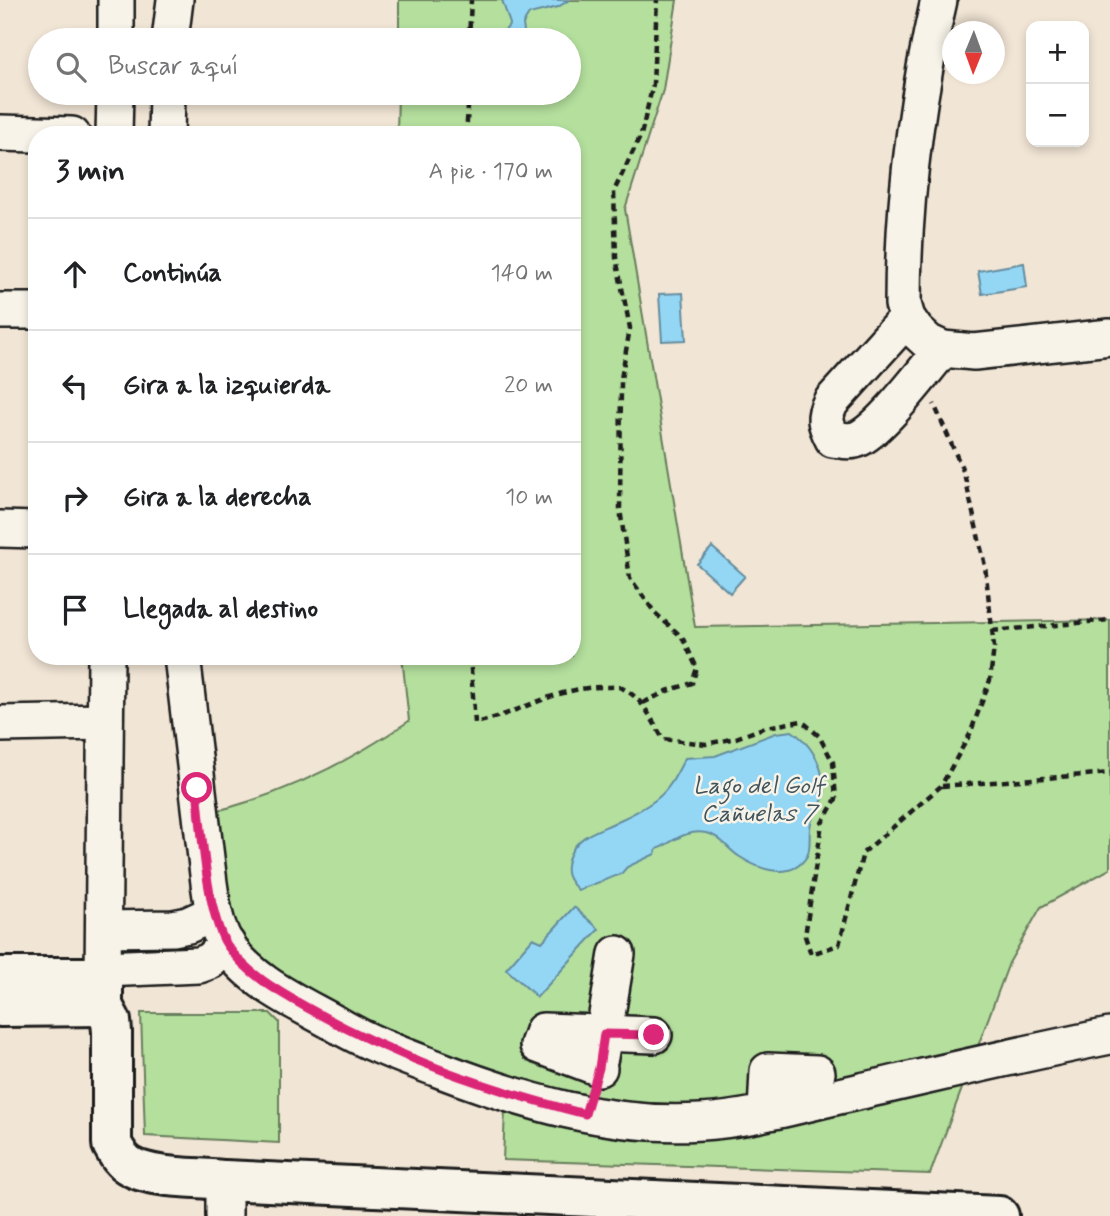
<!DOCTYPE html>
<html lang="es">
<meta charset="utf-8">
<style>
:root{--surface:#fff;--page:#f2f2f2;--text:#202124;--muted:#757577;--line:#e0e0e0}
body{margin:0;font-family:Mynerve,sans-serif;background:var(--page);color:var(--text)}
.controls{position:absolute;right:21px;top:21px;display:grid;overflow:hidden;border-radius:14px;box-shadow:0 4px 10px #0003}
.controls button{width:63px;height:63px;display:grid;place-items:center;padding:0;border:0;border-bottom:2px solid var(--line);background:var(--surface);color:var(--text);font:35px sans-serif}
.compass{position:absolute;left:942px;top:21px;width:63px;height:63px;border-radius:50%;background:var(--surface);box-shadow:0 4px 10px #0003;rotate:181deg}
.stop{position:absolute;width:21px;height:21px;margin:-16px;border:5px solid #db2777;border-radius:50%;background:#fff}
.stop.end{background:#db2777;border-color:#fff;box-shadow:0 2px 7px #0008}
.list{margin:0;padding:0;list-style:none}
h2{display:flex;justify-content:space-between;align-items:center;height:91px;margin:0;padding:0 28px;font-size:30px}
h2 small{font-size:23px;font-weight:400;color:var(--muted)}
.list li{display:grid;grid-template-columns:46px 1fr auto;gap:21px;align-items:center;box-sizing:border-box;height:112px;padding:0 28px;border-top:2px solid var(--line)}
.list b{display:block;font-size:26px;white-space:nowrap}
.list em{font-size:23px;font-style:normal;color:var(--muted)}
.icon{flex:none;width:38px;height:38px;fill:none;stroke:currentColor;stroke-width:2;stroke-linecap:round;stroke-linejoin:round}
.map{position:relative;flex:none;width:1110px;height:1216px;overflow:hidden}
.search{position:absolute;background:var(--surface);box-shadow:0 4px 10px #0003;left:28px;top:28px;width:553px;height:77px;display:flex;align-items:center;gap:18px;box-sizing:border-box;padding:0 24px;border-radius:38px;color:var(--muted);font-size:26px}
.panel{position:absolute;background:var(--surface);box-shadow:0 4px 10px #0003;left:28px;top:126px;width:553px;height:539px;border-radius:28px}
.map>svg:first-child{display:block}
.green{fill:#b4df9d;stroke:#687e5c;stroke-width:2}
.water{fill:#94d7f5;stroke:#648c9e;stroke-width:2}
.lines{fill:none;stroke-linecap:round;stroke-linejoin:round}
.minor-casing{stroke:#1c1c1c;stroke-width:40}
.major-casing{stroke:#1c1c1c;stroke-width:44}
.path{stroke:#1c1c1c;stroke-width:4.5;stroke-dasharray:7 5;stroke-linecap:butt}
.minor{stroke:#f7f3e8;stroke-width:35}
.major{stroke:#f7f3e8;stroke-width:38}
.route{stroke:#db2777;stroke-width:9}
.labels{text-anchor:middle;dominant-baseline:central;stroke-width:5;stroke-linejoin:round;paint-order:stroke}
.water-label{font-size:24px;font-style:italic;fill:#40545d;stroke:#f7f3e8}
</style>
<div class="map">
<svg width="1110" height="1216" viewBox="0 0 1110 1216">
<rect width="100%" height="100%" fill="#f1e5d5"/>
<filter id="ink" filterUnits="userSpaceOnUse"><feTurbulence type="fractalNoise" baseFrequency=".0143" numOctaves="2"/><feDisplacementMap in="SourceGraphic" scale="14" xChannelSelector="R" yChannelSelector="G"/><feConvolveMatrix kernelMatrix="1 2 1 2 8 2 1 2 1" color-interpolation-filters="sRGB"/></filter>
<g filter="url(#ink)">
<g class="green">
<path d="M399,0H677L663,90L625,209L695,627L1110,620V869L1041,907L1009,963L930,1174L503,1160L505,1109L251,971L199,815C274,799 346,764 409,721L402,656H572V135H397L398,93H569V40H399Z"/>
<path d="M141,1013H270L279,1022V1143L145,1136Z"/>
</g>
<g class="water">
<path d="M502,0H569L558,7L529,14L523,24L525,40H498L510,24Z"/>
<path d="M1024,263L1027,287L982,294L978,271Z"/>
<path d="M683,293L686,340L662,341L659,294Z"/>
<path d="M712,547L745,576L730,593L697,564Z"/>
<path d="M792,731C811,744 821,762 824,785C827,806 811,810 810,829C809,837 811,849 807,856C792,881 760,870 740,857C728,850 720,835 706,833C686,829 673,842 657,849L655,854L627,867L621,874L578,890C567,879 564,872 569,857C578,833 600,831 620,820C631,815 644,808 654,801C670,790 676,774 685,758L715,756L776,733Z"/>
<path d="M574,907L599,929L537,997L506,969L533,938L542,942Z"/>
</g>
<g class="lines">
<defs>
<g id="minor">
<path d="M939,0C916,100 903,201 903,304L907,318L916,331L928,342L943,349L974,352L1110,337"/>
<path d="M116,40V0"/>
<path d="M170,40L175,0"/>
<path d="M0,133L72,135"/>
<path d="M114,135L115,93"/>
<path d="M166,135L167,93"/>
<path d="M0,311H37"/>
<path d="M907,318L831,402C823,417 825,424 833,439C842,440 851,443 860,438C884,425 923,372 943,349"/>
<path d="M0,529L37,530"/>
<path d="M182,656L209,883C212,904 215,925 226,944C250,982 299,1003 336,1024C368,1043 404,1056 438,1069C522,1101 610,1128 701,1122C753,1119 806,1103 857,1092C941,1073 1025,1053 1110,1036"/>
<path d="M0,724L105,722"/>
<path d="M104,929L173,928L188,925L214,913"/>
<path d="M103,969L199,965L210,961L227,944"/>
<path d="M103,977L106,656"/>
<path d="M600,1057L617,954"/>
<path d="M599,1068L538,1045L543,1031L654,1035"/>
<path d="M766,1112L768,1071L817,1073L814,1079L772,1089"/>
<path d="M224,1216V1180"/>
</g>
<g id="major">
<path d="M0,977H103V1006L111,1021L112,1032V1144C117,1153 121,1161 130,1166C152,1179 198,1177 224,1180L999,1216"/>
<path d="M0,1007L103,1006"/>
</g>
</defs>
<use href="#minor" class="minor-casing"/>
<use href="#major" class="major-casing"/>
<g class="path">
<path d="M469,40L471,0"/>
<path d="M466,135L469,93"/>
<path d="M992,631L1110,620"/>
<path d="M470,656L475,723C521,713 557,686 606,687C611,687 618,686 622,688C643,698 652,720 663,739L706,744L736,738L766,727L802,721L819,736L833,762L836,799L822,823L805,936L811,954L839,945L863,853L941,786L970,734L990,680L994,647L985,566L964,473L934,404"/>
<path d="M643,703L667,691L692,683L697,668L682,637L655,613L630,578L620,509L621,379L630,328L616,258L614,191L641,135L653,84L657,0"/>
<path d="M942,786L1110,773"/>
</g>
<use href="#minor" class="minor"/>
<use href="#major" class="major"/>
</g>
</g>
<g class="lines" filter="url(#ink)">
<path class="route" d="M197,788C201,827 207,915 227,945C246,973 277,991 306,1007C394,1057 487,1089 585,1114L599,1068L604,1034L654,1035"/>
</g>
<g class="labels">
<g class="water-label">
<text x="759" y="786">Lago del Golf<tspan x="759" dy="28">Cañuelas 7</tspan></text>
</g>
</g>
</svg>
<div class="controls">
<button>+</button>
<button>−</button>
</div>
<svg class="compass" viewBox="-18 -18 36 36"><path d="M0-13l5 13h-10z" fill="#e53935"/><path d="M0 13l5-13h-10z" fill="#757577"/></svg>
<div class="stop" style="left:197px;top:788px"></div>
<div class="stop end" style="left:654px;top:1035px"></div>
<div class="search"><svg class="icon" aria-label="search" viewBox="0 0 24 24"><circle cx="10" cy="10" r="6"/><path d="M15 15l6 6"/></svg>Buscar aquí</div>
<section class="panel">
<h2>3 min<small>A pie · 170 m</small></h2>
<ul class="list">
<li><svg class="icon" aria-label="ahead" viewBox="0 0 24 24"><path d="M12 20V5M6 11l6-6 6 6"/></svg><div><b>Continúa</b></div><em>140 m</em></li>
<li><svg class="icon" aria-label="left" viewBox="0 0 24 24"><path d="M17 20v-9H6M10 6l-5 5 5 5"/></svg><div><b>Gira a la izquierda</b></div><em>20 m</em></li>
<li><svg class="icon" aria-label="right" viewBox="0 0 24 24"><path d="M7 20v-9h11M14 6l5 5-5 5"/></svg><div><b>Gira a la derecha</b></div><em>10 m</em></li>
<li><svg class="icon" aria-label="arrive" viewBox="0 0 24 24"><path d="M6 21V4h12l-3 4 3 4H6"/></svg><div><b>Llegada al destino</b></div></li>
</ul>
</section>
</div>
